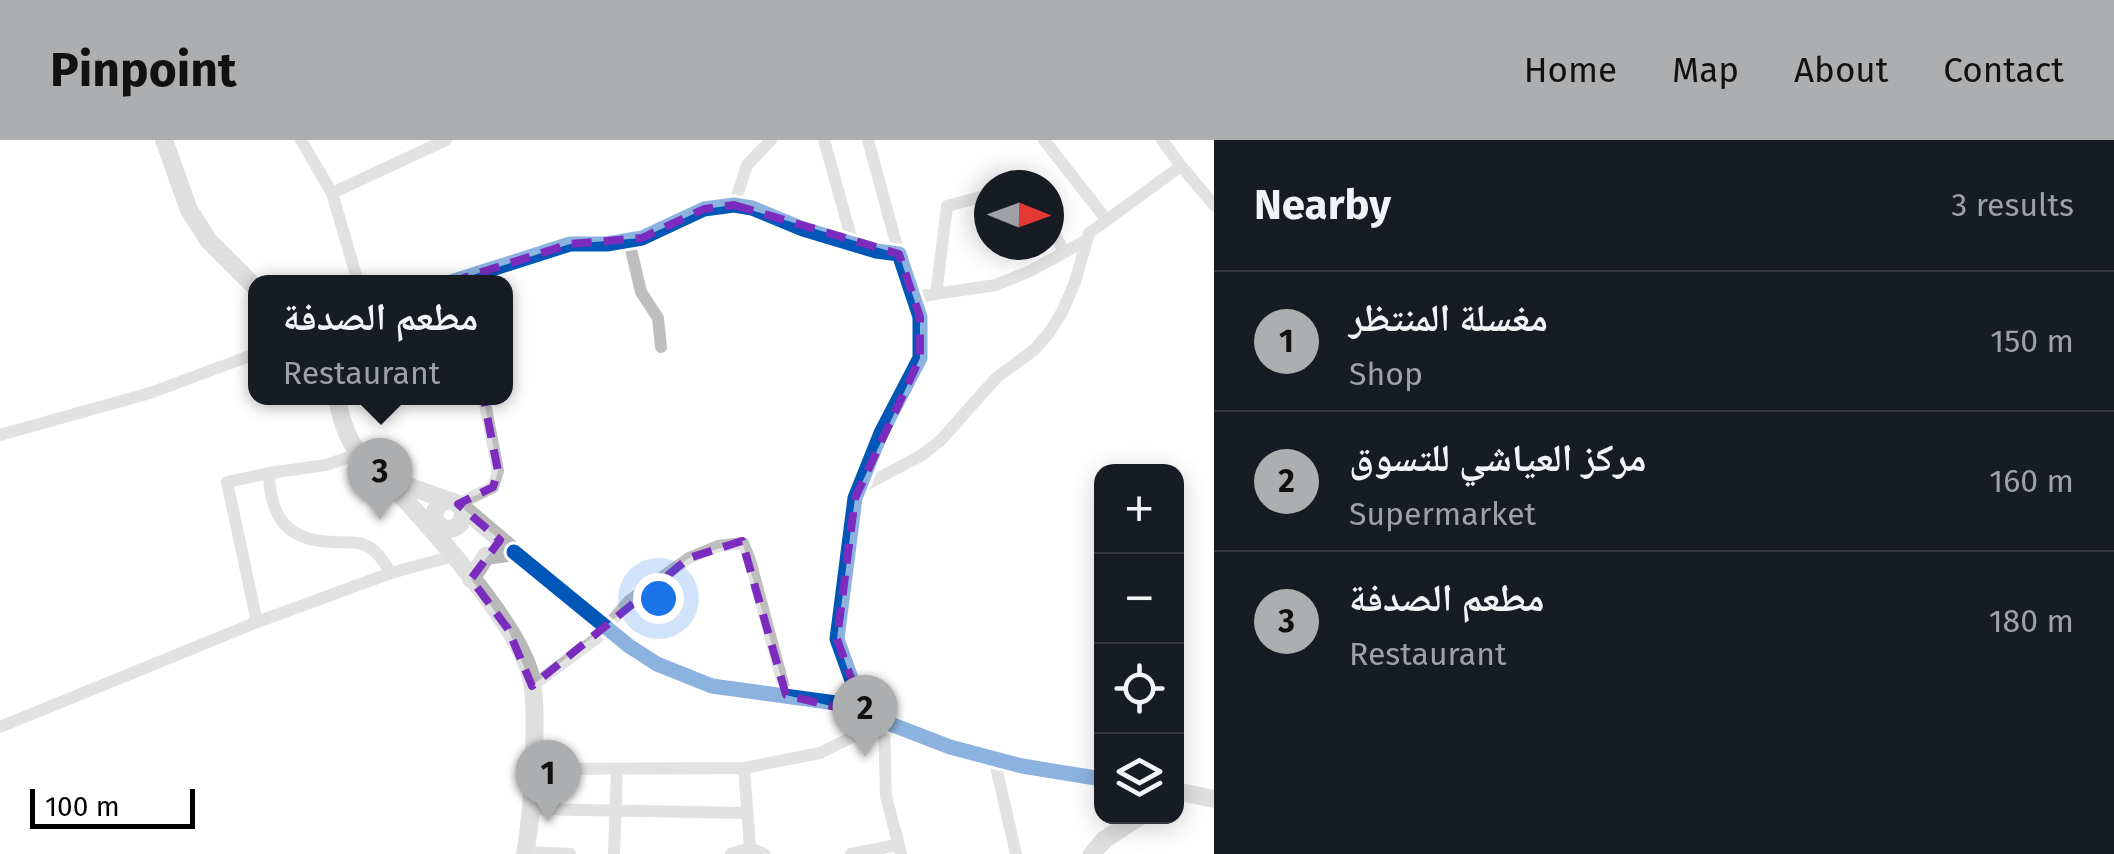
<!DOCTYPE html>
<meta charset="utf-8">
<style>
:root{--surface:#171b24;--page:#20242c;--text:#f1f3f6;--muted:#9ea1a6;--line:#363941;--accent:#adaeaf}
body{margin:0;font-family:"Fira Sans","Noto Naskh Arabic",sans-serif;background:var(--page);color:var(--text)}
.controls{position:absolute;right:30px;bottom:30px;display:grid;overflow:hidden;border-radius:20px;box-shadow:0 5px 25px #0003}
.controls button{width:90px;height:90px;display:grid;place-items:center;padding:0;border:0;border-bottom:2px solid var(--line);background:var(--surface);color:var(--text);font:50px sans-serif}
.compass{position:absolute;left:974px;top:30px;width:90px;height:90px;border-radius:50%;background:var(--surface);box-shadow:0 5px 25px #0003;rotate:91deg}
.scale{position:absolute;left:30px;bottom:25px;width:165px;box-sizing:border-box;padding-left:10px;border:5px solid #000;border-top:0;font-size:28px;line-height:35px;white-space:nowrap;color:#000;-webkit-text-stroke:8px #fff;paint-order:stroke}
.you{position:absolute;left:658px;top:458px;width:35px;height:35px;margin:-25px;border:8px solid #fff;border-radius:50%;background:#1a73e8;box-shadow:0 0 0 15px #1a73e833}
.badge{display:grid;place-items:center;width:65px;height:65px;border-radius:50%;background:var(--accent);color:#111;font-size:32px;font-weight:700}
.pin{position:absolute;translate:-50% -82px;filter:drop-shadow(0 2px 5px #0008)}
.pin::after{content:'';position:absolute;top:52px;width:35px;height:30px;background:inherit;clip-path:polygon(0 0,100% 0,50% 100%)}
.popup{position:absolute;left:248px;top:135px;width:265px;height:130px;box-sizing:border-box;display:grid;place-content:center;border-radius:20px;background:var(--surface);filter:drop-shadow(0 2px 8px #0005);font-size:32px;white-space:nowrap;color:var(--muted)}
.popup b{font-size:38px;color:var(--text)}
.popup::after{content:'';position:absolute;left:50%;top:100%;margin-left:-20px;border:20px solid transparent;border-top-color:var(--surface)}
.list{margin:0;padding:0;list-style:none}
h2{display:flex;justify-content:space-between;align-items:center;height:130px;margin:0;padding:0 40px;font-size:42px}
h2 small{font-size:32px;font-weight:400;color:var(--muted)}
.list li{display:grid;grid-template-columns:65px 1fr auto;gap:30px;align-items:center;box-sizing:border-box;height:140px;padding:0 40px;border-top:2px solid var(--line)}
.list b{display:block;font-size:38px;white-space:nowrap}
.list p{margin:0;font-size:32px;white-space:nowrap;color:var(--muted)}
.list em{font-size:32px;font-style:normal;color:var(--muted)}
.icon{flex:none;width:55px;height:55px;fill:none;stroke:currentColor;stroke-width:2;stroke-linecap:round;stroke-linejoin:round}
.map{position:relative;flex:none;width:1214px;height:714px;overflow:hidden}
header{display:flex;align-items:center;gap:60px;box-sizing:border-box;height:140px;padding:0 50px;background:var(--accent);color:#111}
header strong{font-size:48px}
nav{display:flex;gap:55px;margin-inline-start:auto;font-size:35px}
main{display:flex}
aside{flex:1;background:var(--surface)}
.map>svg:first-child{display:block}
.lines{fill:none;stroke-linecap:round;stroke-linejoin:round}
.street{stroke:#bebebe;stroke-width:12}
.secondary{stroke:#b8b8b8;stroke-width:18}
.cycleway-casing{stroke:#fff;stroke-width:21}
.cycleway{stroke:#0057b8;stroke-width:15}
.marked{fill:none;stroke:#7b2cbf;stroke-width:8;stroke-dasharray:20 12;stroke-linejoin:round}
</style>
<header>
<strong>Pinpoint</strong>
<nav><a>Home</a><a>Map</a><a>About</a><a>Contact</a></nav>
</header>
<main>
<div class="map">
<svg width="1214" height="714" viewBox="0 0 1214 714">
<rect width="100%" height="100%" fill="#fff"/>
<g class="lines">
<g class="street">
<path d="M301,0L332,53"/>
<path d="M824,0L853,104"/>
<path d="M868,0L899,114"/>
<path d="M1044,0L1106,79"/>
<path d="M1181,26L1214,65"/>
<path d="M734,65L747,25L771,0"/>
<path d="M1049,84L1064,112"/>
<path d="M629,101L641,152L658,178L661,207"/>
<path d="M358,142L332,53L446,0"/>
<path d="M451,142L570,104H607L642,98L704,69L734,65L752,68L803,89L876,111L899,114L920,177V218L881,293L855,358L837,499L864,574"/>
<path d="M936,154L947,66L989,55"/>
<path d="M915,157L996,145L1030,131L1085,101"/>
<path d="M0,295L150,253L255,214"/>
<path d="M358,314L326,325L269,333C270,379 288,401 334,402C344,403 356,401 365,405C378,410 384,423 391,433L453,416"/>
<path d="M269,333L227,342L257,482L391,433"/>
<path d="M860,348L922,315L941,300L996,238L1034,210L1049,193L1062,172L1075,142L1089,93L1181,26L1162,0"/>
<path d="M458,364L493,347L498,331L484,258"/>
<path d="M532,546L597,498L629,461L689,418L718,406L743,403L750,420L786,555"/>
<path d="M884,581L886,656L901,714"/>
<path d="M0,587L257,482"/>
<path d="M994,618L1016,714"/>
<path d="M744,628L750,708"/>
<path d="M531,629L744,628L820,613L884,581"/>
<path d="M529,669L747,673"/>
<path d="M525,712L570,714"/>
<path d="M614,714L617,629"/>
<path d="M731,714L750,708L764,714"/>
<path d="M851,714L897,705"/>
</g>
<g class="secondary">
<path d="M164,0L189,70L209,101L255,147"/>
<path d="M337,258C350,333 387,338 450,361"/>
<path d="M386,339C426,382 519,483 531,537C539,573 532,677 525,714"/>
<circle cx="449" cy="375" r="14"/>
<path d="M462,367L604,488L657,524L712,546L836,563L950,607L1022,626L1102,639"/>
<path d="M471,439L486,416L514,412"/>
<path d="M1176,651L1214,659"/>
<path d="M1092,714L1105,699L1141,676"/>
</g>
<defs>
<g id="cycleway">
<path d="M451,142L570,104H607L642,98L704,69L734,65L752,68L803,89L876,111L899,114L920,177V218L881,293L855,358L837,499L864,574"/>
<path d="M514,412L629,506L657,524L712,546L836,563L950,607L1022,626L1102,639"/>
</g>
</defs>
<use href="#cycleway" class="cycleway-casing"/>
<use href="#cycleway" class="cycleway"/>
</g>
<path d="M0 0H1214V714H0ZM734,65L899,114L920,177V218L855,358L837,499L864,574L786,555L742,401L689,418L532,546L508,489L471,439L500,400L458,364L493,347L498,331L473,205L451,142L570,104L642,98L704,69Z" fill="#fff" fill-opacity=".55" fill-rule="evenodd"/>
<path class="marked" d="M734,65L899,114L920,177V218L855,358L837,499L864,574L786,555L742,401L689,418L532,546L508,489L471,439L500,400L458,364L493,347L498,331L473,205L451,142L570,104L642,98L704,69Z"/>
</svg>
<div class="controls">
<button>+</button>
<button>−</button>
<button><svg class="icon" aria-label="locate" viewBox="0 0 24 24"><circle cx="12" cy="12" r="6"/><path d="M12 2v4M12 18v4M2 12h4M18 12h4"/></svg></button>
<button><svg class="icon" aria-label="layers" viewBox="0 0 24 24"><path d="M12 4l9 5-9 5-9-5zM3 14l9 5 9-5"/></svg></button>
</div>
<svg class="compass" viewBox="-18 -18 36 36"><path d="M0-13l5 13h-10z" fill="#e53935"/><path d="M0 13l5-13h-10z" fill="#9ea1a6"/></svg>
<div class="scale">100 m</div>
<div class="you"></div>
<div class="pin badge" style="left:548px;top:682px">1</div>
<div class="pin badge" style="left:865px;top:617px">2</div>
<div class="pin badge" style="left:380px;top:380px">3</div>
<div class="popup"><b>مطعم الصدفة</b>Restaurant</div>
</div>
<aside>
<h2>Nearby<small>3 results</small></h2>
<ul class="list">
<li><span class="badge">1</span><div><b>مغسلة المنتظر</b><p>Shop</p></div><em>150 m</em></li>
<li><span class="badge">2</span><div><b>مركز العياشي للتسوق</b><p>Supermarket</p></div><em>160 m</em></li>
<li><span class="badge">3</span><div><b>مطعم الصدفة</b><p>Restaurant</p></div><em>180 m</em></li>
</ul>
</aside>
</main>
